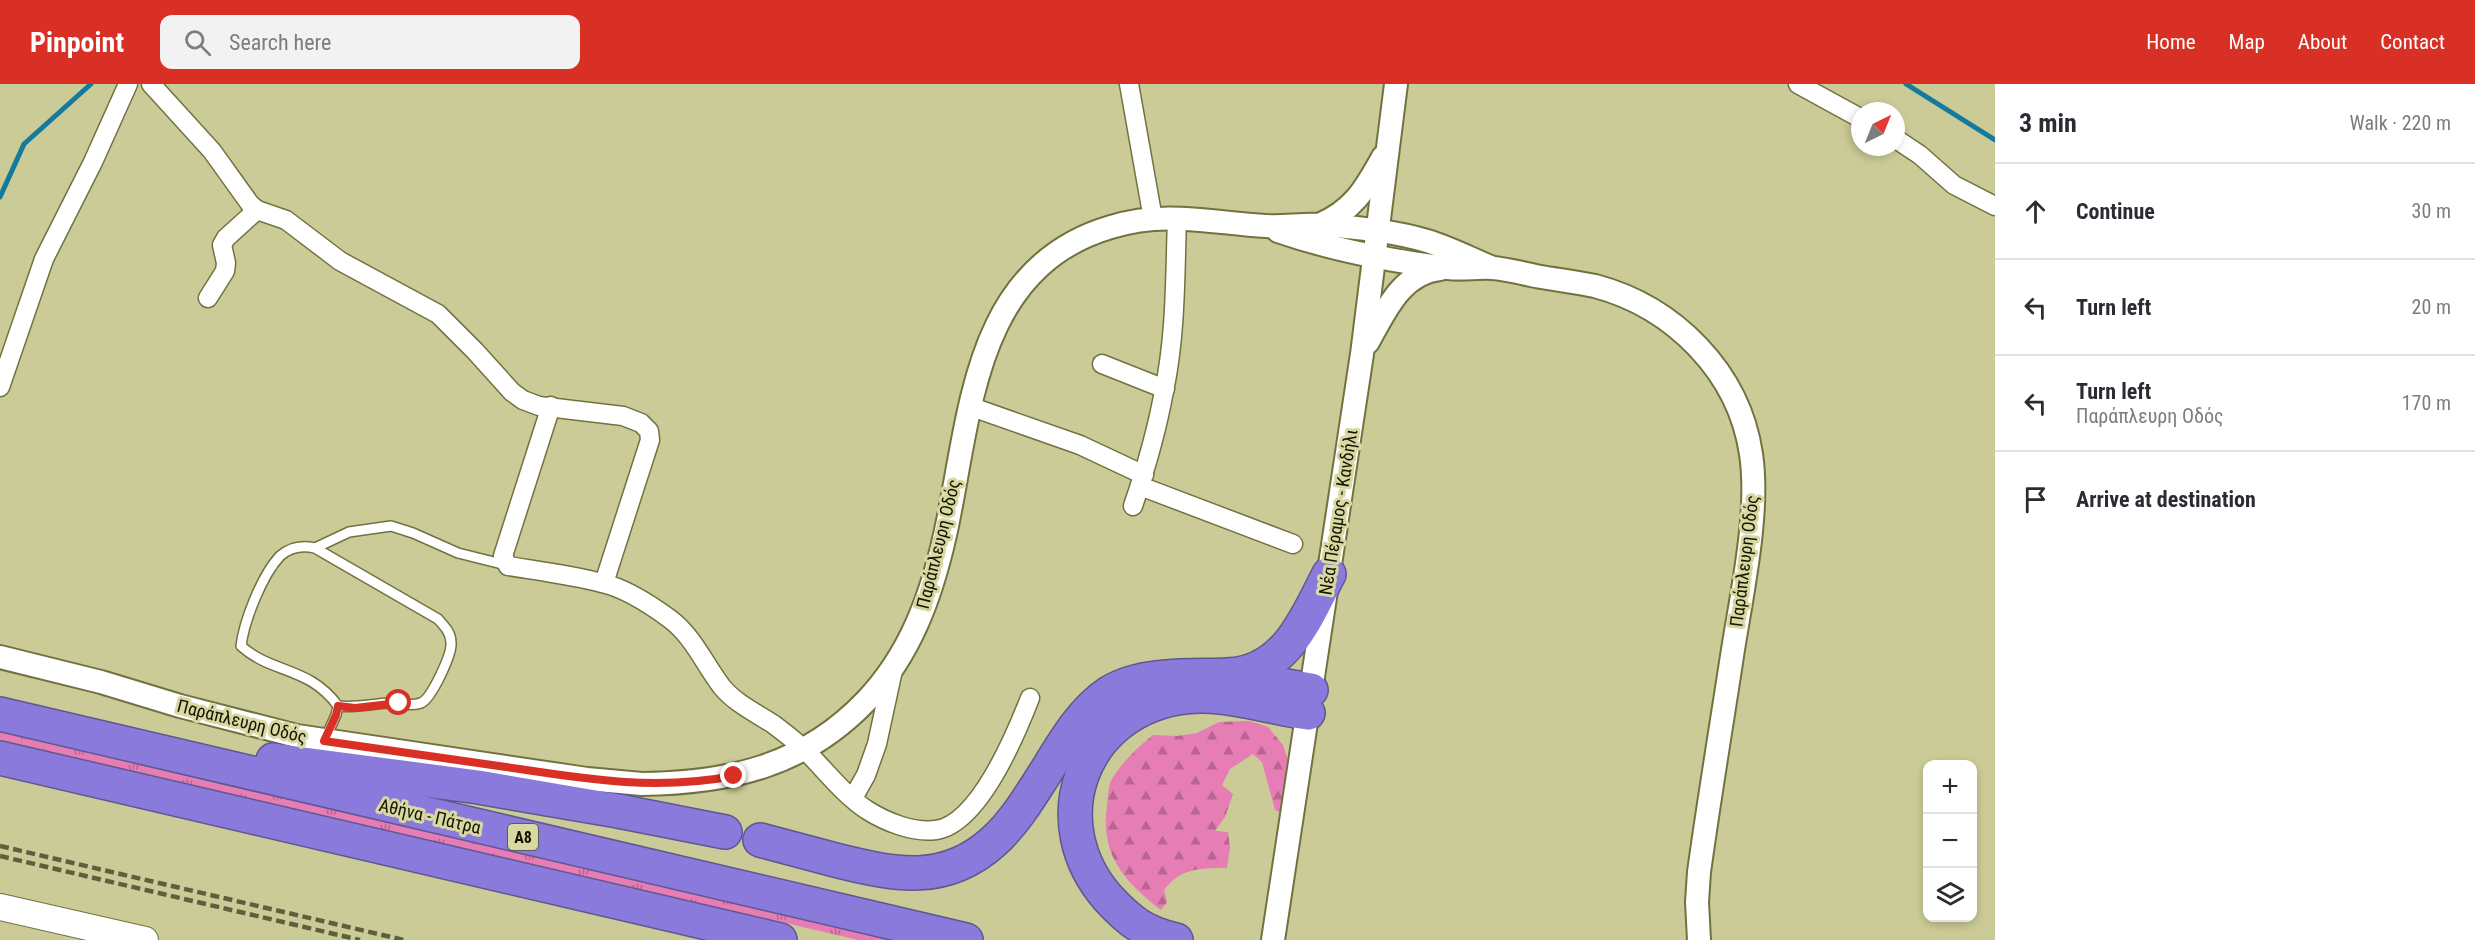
<!DOCTYPE html>
<meta charset="utf-8">
<style>
:root{--surface:#fff;--page:#f2f2f3;--text:#2b2b33;--muted:#7c7c81;--line:#e1e1e2;--accent:#d93025}
body{margin:0;font-family:"Roboto Condensed",sans-serif;background:var(--page);color:var(--text)}
.controls{position:absolute;right:18px;bottom:18px;display:grid;overflow:hidden;border-radius:12px;box-shadow:0 3px 9px #0003}
.controls button{width:54px;height:54px;display:grid;place-items:center;padding:0;border:0;border-bottom:2px solid var(--line);background:var(--surface);color:var(--text);font:30px sans-serif}
.compass{position:absolute;left:1851px;top:18px;width:54px;height:54px;border-radius:50%;background:var(--surface);box-shadow:0 3px 9px #0003;rotate:43deg}
.stop{position:absolute;width:18px;height:18px;margin:-14px;border:4px solid #d93025;border-radius:50%;background:#fff}
.stop.end{background:#d93025;border-color:#fff;box-shadow:0 2px 6px #0008}
.list{margin:0;padding:0;list-style:none}
h2{display:flex;justify-content:space-between;align-items:center;height:78px;margin:0;padding:0 24px;font-size:26px}
h2 small{font-size:20px;font-weight:400;color:var(--muted)}
.list li{display:grid;grid-template-columns:39px 1fr auto;gap:18px;align-items:center;box-sizing:border-box;height:96px;padding:0 24px;border-top:2px solid var(--line)}
.list b{display:block;font-size:22px;white-space:nowrap}
.list p{margin:0;font-size:20px;white-space:nowrap;color:var(--muted)}
.list em{font-size:20px;font-style:normal;color:var(--muted)}
.icon{flex:none;width:33px;height:33px;fill:none;stroke:currentColor;stroke-width:2;stroke-linecap:round;stroke-linejoin:round}
.map{position:relative;flex:none;width:1995px;height:856px;overflow:hidden}
header{display:flex;align-items:center;gap:36px;box-sizing:border-box;height:84px;padding:0 30px;background:var(--accent);color:#fff}
header strong{font-size:28px}
nav{display:flex;gap:33px;margin-inline-start:auto;font-size:21px}
.search{width:420px;height:54px;background:var(--page);display:flex;align-items:center;gap:15px;box-sizing:border-box;padding:0 21px;border-radius:12px;color:var(--muted);font-size:22px}
main{display:flex}
aside{flex:1;background:var(--surface)}
.map>svg:first-child{display:block}
.grass{fill:url(#grass-tufts)}
.forest{fill:url(#forest-firs)}
.lines{fill:none;stroke-linecap:round;stroke-linejoin:round}
.stream{stroke:#147a9e;stroke-width:5}
.service-casing{stroke:#727240;stroke-width:12}
.minor-casing{stroke:#727240;stroke-width:21}
.tertiary-casing{stroke:#727240;stroke-width:26}
.secondary-casing{stroke:#727240;stroke-width:28}
.motorway-casing{stroke:#605690;stroke-width:36}
.service{stroke:#fff;stroke-width:9}
.minor{stroke:#fff;stroke-width:18}
.tertiary{stroke:#fff;stroke-width:22}
.secondary{stroke:#fff;stroke-width:26}
.motorway{stroke:#897adc;stroke-width:33}
.rail{stroke:#5f5f3e;stroke-width:4.5;stroke-dasharray:9 4.5;stroke-linecap:butt}
.route{stroke:#d93025;stroke-width:8}
.labels{text-anchor:middle;dominant-baseline:central;stroke-width:6;stroke-linejoin:round;paint-order:stroke}
.shield{fill:#d7d8a2;stroke:#4f4f32;stroke-width:1.5}
.shield-label{font-size:16px;font-weight:bold;fill:#151402}
.street-label{font-size:18px;fill:#151402;stroke:#d7d8a2}
</style>
<header>
<strong>Pinpoint</strong>
<div class="search"><svg class="icon" aria-label="search" viewBox="0 0 24 24"><circle cx="10" cy="10" r="6"/><path d="M15 15l6 6"/></svg>Search here</div>
<nav><a>Home</a><a>Map</a><a>About</a><a>Contact</a></nav>
</header>
<main>
<div class="map">
<svg width="1995" height="856" viewBox="0 0 1995 856">
<defs>
<pattern id="grass-tufts" width="24" height="20" patternUnits="userSpaceOnUse" patternTransform="scale(1.5)"><rect width="24" height="20" fill="#e67db4"/><path d="M3 7l-1-3M5 7V3M7 7l1-3M15 17l-1-3M17 17v-4M19 17l1-3" fill="none" stroke="#b96590"/></pattern>
<pattern id="forest-firs" width="22" height="20" patternUnits="userSpaceOnUse" patternTransform="scale(1.5)"><rect width="22" height="20" fill="#e67db4"/><path d="M5 1l3.5 6h-7zM16 11l3.5 6h-7z" fill="#b96590"/></pattern>
</defs>
<rect width="100%" height="100%" fill="#cacb96"/>
<path class="grass" d="M0,647L894,856H858L0,656Z"/>
<path class="forest" d="M1249,637L1268,643L1283,661L1290,682L1282,729L1275,726L1262,678L1253,670L1230,685L1222,701L1233,710L1225,733L1215,747L1228,748L1230,764L1227,784C1201,784 1180,784 1164,806L1167,818L1161,826C1124,797 1100,771 1107,722C1108,714 1108,702 1112,695C1123,677 1137,664 1153,651L1177,652L1197,649L1219,638Z"/>
<g class="lines">
<g class="stream">
<path d="M1906,0L1995,56"/>
<path d="M0,113L24,60L91,0"/>
</g>
<defs>
<g id="service">
<path d="M315,464L349,448L391,442L413,449L458,469L506,481"/>
<path d="M325,655L336,631L338,622C309,582 272,590 241,562C244,537 262,491 280,472C290,463 302,461 315,464L438,535C444,542 451,548 451,559C452,570 432,614 421,619C410,623 399,619 389,619C371,620 356,624 338,622"/>
</g>
<g id="minor">
<path d="M151,0L212,67L250,120L257,126L286,136L340,177L438,230L475,267L512,308L523,316L539,322L623,332L641,339L649,347L650,356L604,499"/>
<path d="M1129,0L1153,135"/>
<path d="M1798,0L1860,34"/>
<path d="M1896,55L1920,71L1954,101L1995,122"/>
<path d="M208,214L225,187L226,179L222,161L226,154L257,126"/>
<path d="M1102,280L1165,305"/>
<path d="M0,303L44,175L93,78L128,0"/>
<path d="M551,322L503,472L508,482C539,487 571,491 602,499C625,504 651,521 670,535C693,552 705,581 722,603C735,619 756,629 773,640C784,648 795,657 805,666C825,686 843,710 867,726C886,738 913,749 936,746C979,740 1016,650 1030,614"/>
<path d="M969,322L1080,361L1144,391"/>
<path d="M1140,402L1293,460"/>
<path d="M1133,422C1146,384 1157,346 1164,307C1176,251 1175,191 1177,134"/>
<path d="M853,714L866,691L877,660L893,586"/>
</g>
<g id="tertiary">
<path d="M1319,141C1354,126 1365,105 1383,73"/>
<path d="M1278,147C1333,166 1390,177 1448,184C1462,186 1477,183 1492,184C1508,185 1525,190 1541,193C1559,196 1577,198 1595,202C1674,223 1739,288 1751,370C1760,429 1741,513 1732,572C1721,644 1709,716 1699,788L1697,818L1699,856"/>
<path d="M1368,258C1385,228 1401,189 1440,185"/>
<path d="M0,573L101,598L180,622L297,652L587,695L642,700C729,699 804,682 866,617C910,571 931,513 945,451C971,335 971,184 1111,143C1165,126 1212,139 1266,142C1284,143 1302,140 1320,141C1354,143 1394,147 1427,157C1450,164 1471,175 1493,184"/>
<path d="M1273,856L1362,270L1396,0"/>
</g>
<path id="secondary" d="M0,823L145,856"/>
<g id="motorway">
<path d="M1233,593L1311,606"/>
<path d="M0,630L966,856"/>
<path d="M0,674L780,856"/>
<path d="M273,676L478,703L618,727L725,748"/>
<path d="M760,756C786,763 813,770 839,777C896,791 945,801 993,758C1012,741 1026,719 1040,697C1060,666 1078,630 1109,609C1126,598 1146,595 1166,593C1190,590 1215,593 1238,590C1289,582 1308,530 1329,490"/>
<path d="M1176,856C1145,849 1130,838 1108,814C1043,740 1079,632 1177,614C1219,606 1266,623 1308,629"/>
</g>
</defs>
<use href="#service" class="service-casing"/>
<use href="#minor" class="minor-casing"/>
<use href="#tertiary" class="tertiary-casing"/>
<use href="#secondary" class="secondary-casing"/>
<use href="#motorway" class="motorway-casing"/>
<use href="#service" class="service"/>
<use href="#minor" class="minor"/>
<use href="#tertiary" class="tertiary"/>
<use href="#secondary" class="secondary"/>
<use href="#motorway" class="motorway"/>
<g class="rail">
<path d="M0,762L404,856"/>
<path d="M0,772L360,856"/>
</g>
</g>
<g class="lines">
<path class="route" d="M399,619L355,624L338,622L336,631L324,657C385,666 445,674 506,683C585,695 654,707 734,692"/>
</g>
<g class="labels">
<rect class="shield" x="508" y="740" width="30" height="26" rx="4.5"/>
<g class="shield-label">
<text x="523" y="753">Α8</text>
</g>
<g class="street-label">
<text transform="translate(1338 428) rotate(-81)">Νέα Πέραμος - Κανδήλι</text>
<text transform="translate(938 460) rotate(-76)">Παράπλευρη Οδός</text>
<text transform="translate(1744 477) rotate(-83)">Παράπλευρη Οδός</text>
<text transform="translate(242 637) rotate(14)">Παράπλευρη Οδός</text>
<text transform="translate(430 732) rotate(13)">Αθήνα - Πάτρα</text>
</g>
</g>
</svg>
<div class="controls">
<button>+</button>
<button>−</button>
<button><svg class="icon" aria-label="layers" viewBox="0 0 24 24"><path d="M12 4l9 5-9 5-9-5zM3 14l9 5 9-5"/></svg></button>
</div>
<svg class="compass" viewBox="-18 -18 36 36"><path d="M0-13l5 13h-10z" fill="#e53935"/><path d="M0 13l5-13h-10z" fill="#7c7c81"/></svg>
<div class="stop" style="left:399px;top:619px"></div>
<div class="stop end" style="left:734px;top:692px"></div>
</div>
<aside>
<h2>3 min<small>Walk · 220 m</small></h2>
<ul class="list">
<li><svg class="icon" aria-label="ahead" viewBox="0 0 24 24"><path d="M12 20V5M6 11l6-6 6 6"/></svg><div><b>Continue</b></div><em>30 m</em></li>
<li><svg class="icon" aria-label="left" viewBox="0 0 24 24"><path d="M17 20v-9H6M10 6l-5 5 5 5"/></svg><div><b>Turn left</b></div><em>20 m</em></li>
<li><svg class="icon" aria-label="left" viewBox="0 0 24 24"><path d="M17 20v-9H6M10 6l-5 5 5 5"/></svg><div><b>Turn left</b><p>Παράπλευρη Οδός</p></div><em>170 m</em></li>
<li><svg class="icon" aria-label="arrive" viewBox="0 0 24 24"><path d="M6 21V4h12l-3 4 3 4H6"/></svg><div><b>Arrive at destination</b></div></li>
</ul>
</aside>
</main>
